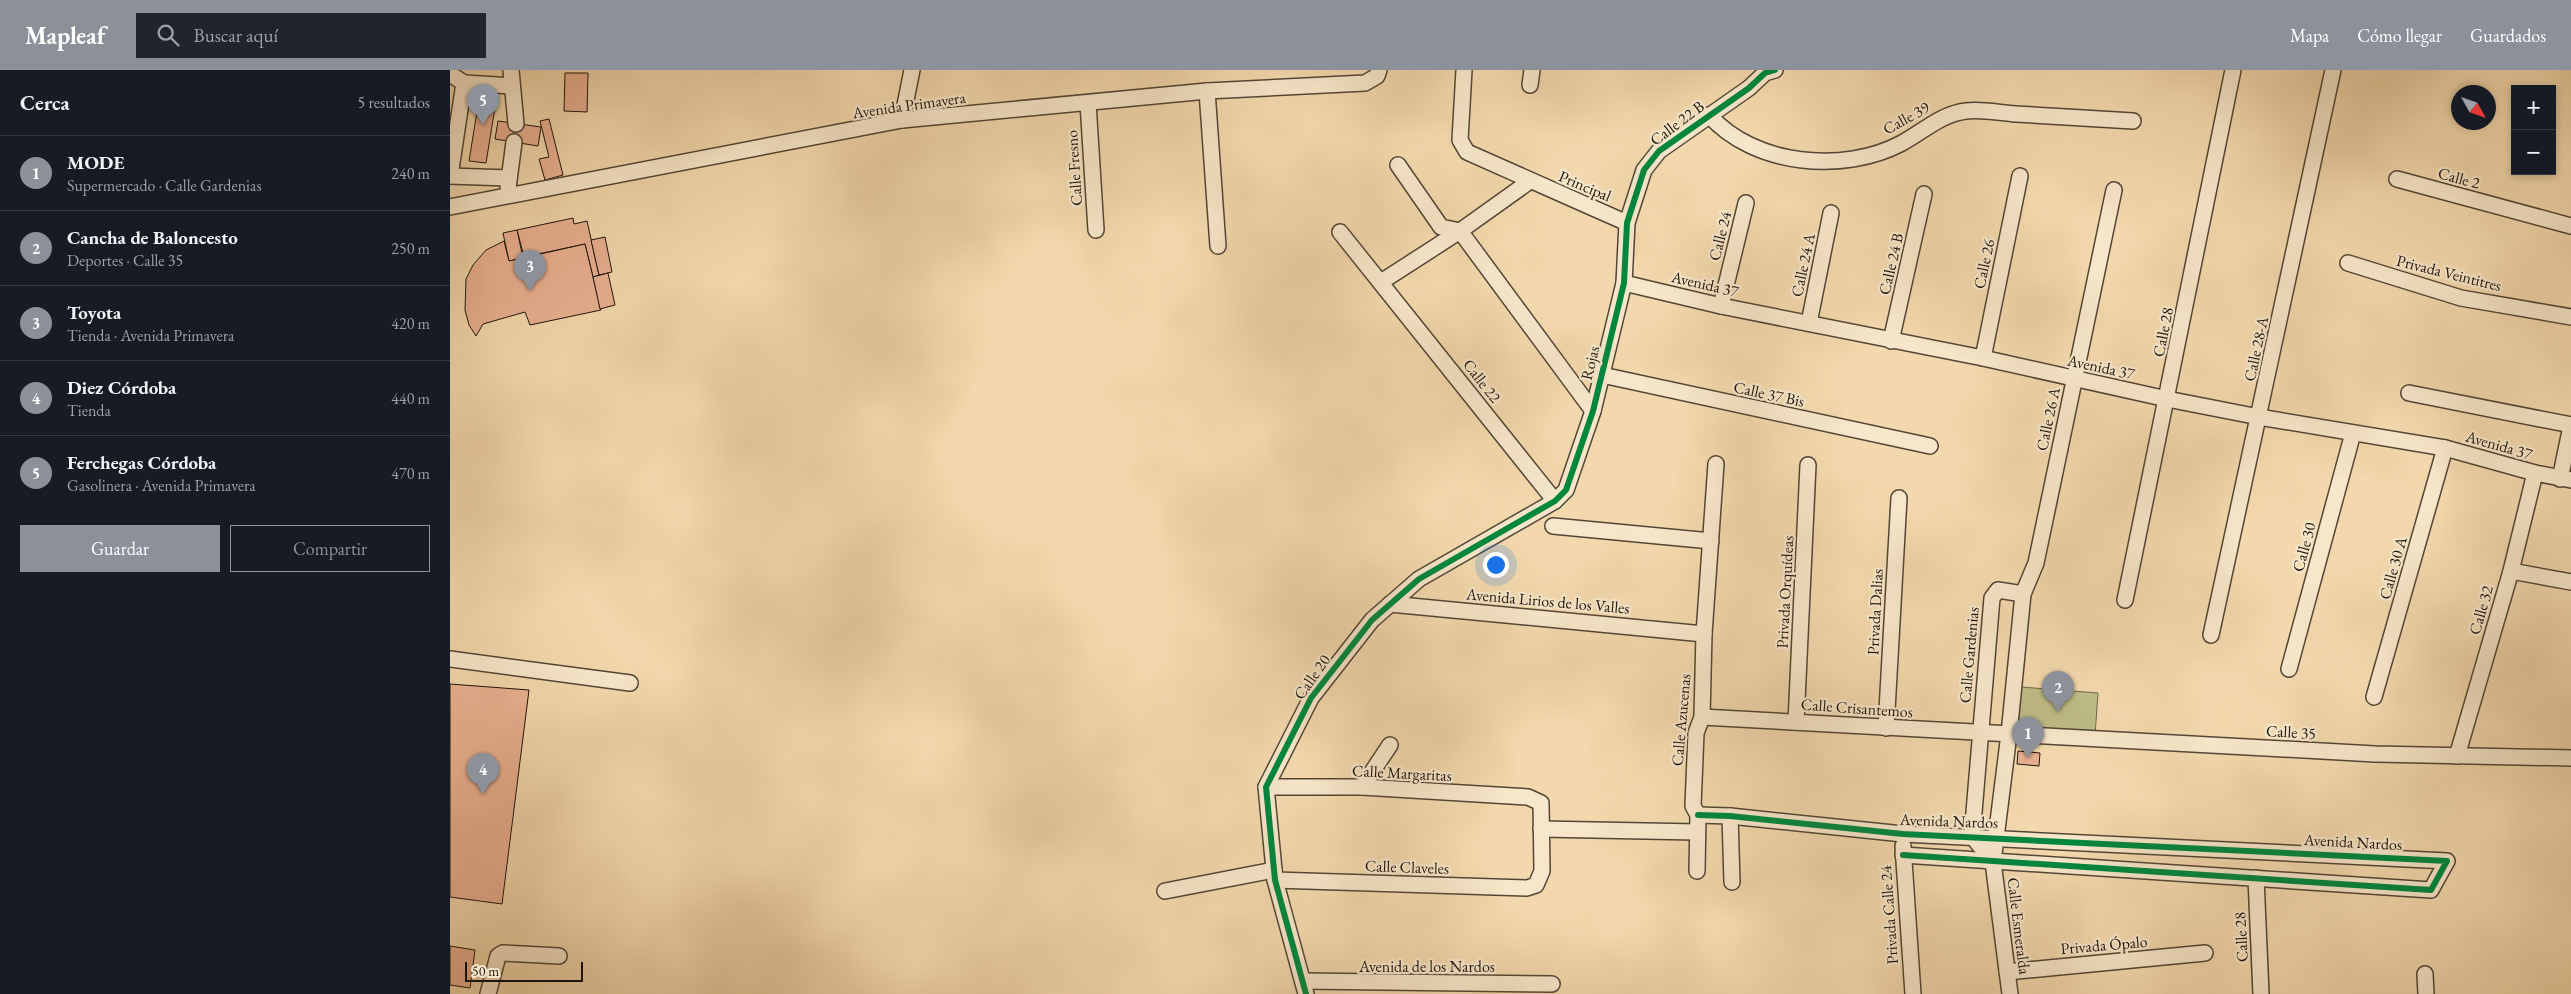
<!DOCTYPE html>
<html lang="es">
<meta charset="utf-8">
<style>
:root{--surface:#171b24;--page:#20242c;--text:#f1f3f6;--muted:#9ea1a6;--line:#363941;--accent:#8c9099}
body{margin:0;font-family:"EB Garamond",serif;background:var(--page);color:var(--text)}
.controls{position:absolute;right:15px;top:15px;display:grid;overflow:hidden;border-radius:0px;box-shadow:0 2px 8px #0003}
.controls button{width:45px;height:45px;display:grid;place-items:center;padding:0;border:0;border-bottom:1px solid var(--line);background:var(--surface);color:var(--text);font:25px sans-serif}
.compass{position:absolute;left:2001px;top:15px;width:45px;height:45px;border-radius:50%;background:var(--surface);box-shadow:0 2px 8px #0003;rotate:130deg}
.scale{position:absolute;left:15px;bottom:12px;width:118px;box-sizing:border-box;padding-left:5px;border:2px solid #1e150e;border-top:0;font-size:14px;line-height:18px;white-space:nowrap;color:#1e150e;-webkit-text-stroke:4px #f7e6c9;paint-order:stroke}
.you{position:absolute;left:1045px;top:494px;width:18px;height:18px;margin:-12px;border:4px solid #fff;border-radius:50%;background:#1a73e8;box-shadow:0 0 0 8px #1a73e833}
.badge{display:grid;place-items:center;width:32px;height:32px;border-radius:50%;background:var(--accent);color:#fff;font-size:16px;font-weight:700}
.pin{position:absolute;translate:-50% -41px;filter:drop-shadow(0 1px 2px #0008)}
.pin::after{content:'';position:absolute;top:26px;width:18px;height:15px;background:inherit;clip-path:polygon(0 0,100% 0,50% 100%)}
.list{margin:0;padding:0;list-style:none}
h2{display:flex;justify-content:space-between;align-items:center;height:65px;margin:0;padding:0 20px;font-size:21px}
h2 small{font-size:16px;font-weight:400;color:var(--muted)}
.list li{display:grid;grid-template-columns:32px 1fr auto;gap:15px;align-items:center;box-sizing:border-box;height:75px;padding:0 20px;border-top:1px solid var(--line)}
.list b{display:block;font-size:19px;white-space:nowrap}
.list p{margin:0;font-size:16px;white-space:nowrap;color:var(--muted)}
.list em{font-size:16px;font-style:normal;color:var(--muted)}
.actions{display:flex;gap:10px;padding:15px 20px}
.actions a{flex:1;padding:11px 0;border:1px solid var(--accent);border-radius:0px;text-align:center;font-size:18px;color:var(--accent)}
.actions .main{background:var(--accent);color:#fff}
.icon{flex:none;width:28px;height:28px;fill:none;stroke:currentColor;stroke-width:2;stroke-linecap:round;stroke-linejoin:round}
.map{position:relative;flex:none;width:2121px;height:924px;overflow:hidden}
header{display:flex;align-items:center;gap:30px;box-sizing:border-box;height:70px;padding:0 25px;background:var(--accent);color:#fff}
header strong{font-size:24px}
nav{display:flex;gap:28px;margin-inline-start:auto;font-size:18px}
.search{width:350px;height:45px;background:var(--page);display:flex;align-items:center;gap:12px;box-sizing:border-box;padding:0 18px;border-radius:0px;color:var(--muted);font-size:19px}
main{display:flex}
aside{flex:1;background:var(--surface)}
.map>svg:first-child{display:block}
.green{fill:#bfbd86;stroke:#6e694a}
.building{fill:#e9b090;stroke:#1e150e}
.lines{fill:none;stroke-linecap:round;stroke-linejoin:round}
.minor-casing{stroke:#534636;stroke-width:18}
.minor{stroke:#f7e6c9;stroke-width:15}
.cycleway-casing{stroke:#f7e6c9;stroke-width:9}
.cycleway{stroke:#00873e;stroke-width:6}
.labels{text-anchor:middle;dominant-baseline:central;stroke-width:4.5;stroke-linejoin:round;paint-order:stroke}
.street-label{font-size:16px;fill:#1e150e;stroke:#f7e6c9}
</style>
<header>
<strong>Mapleaf</strong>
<div class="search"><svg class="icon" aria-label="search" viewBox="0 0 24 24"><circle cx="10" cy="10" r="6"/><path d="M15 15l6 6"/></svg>Buscar aquí</div>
<nav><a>Mapa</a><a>Cómo llegar</a><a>Guardados</a></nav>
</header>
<main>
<aside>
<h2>Cerca<small>5 resultados</small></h2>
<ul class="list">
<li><span class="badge">1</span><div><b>MODE</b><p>Supermercado · Calle Gardenias</p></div><em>240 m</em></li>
<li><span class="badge">2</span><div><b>Cancha de Baloncesto</b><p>Deportes · Calle 35</p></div><em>250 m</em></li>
<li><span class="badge">3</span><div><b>Toyota</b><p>Tienda · Avenida Primavera</p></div><em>420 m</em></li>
<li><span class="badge">4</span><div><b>Diez Córdoba</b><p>Tienda</p></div><em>440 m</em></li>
<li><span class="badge">5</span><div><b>Ferchegas Córdoba</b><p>Gasolinera · Avenida Primavera</p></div><em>470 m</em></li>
</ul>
<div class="actions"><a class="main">Guardar</a><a>Compartir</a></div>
</aside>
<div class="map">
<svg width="2121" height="924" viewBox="0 0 2121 924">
<rect width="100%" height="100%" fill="#f2d8ac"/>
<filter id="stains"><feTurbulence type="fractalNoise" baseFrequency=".004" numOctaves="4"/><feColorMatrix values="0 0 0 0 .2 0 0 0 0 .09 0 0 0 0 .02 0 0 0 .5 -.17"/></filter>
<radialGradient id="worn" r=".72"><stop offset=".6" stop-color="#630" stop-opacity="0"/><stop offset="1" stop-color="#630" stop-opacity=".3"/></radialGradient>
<path class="green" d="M1571,617L1648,623L1645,666L1568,661Z"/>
<g class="building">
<path d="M115,3H138L137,42L114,41Z"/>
<path d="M31,17L48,19L36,93L19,91Z"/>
<path d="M99,49L113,105L95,110L89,89L99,87L90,51Z"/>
<path d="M48,51L91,57L88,76L45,69Z"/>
<path d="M123,148L124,154L137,151L149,205L143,207L135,174L74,187L67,160Z"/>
<path d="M67,160L73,188L59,191L53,163Z"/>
<path d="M155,167L162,202L149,205L141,170Z"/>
<path d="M54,171L59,191L135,174L151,240L80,255L75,242L33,254L26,266L19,255L15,240L16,209L23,195L36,180Z"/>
<path d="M158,203L165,235L150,239L143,207Z"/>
<path d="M0,614L79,620L52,834L0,827Z"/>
<path d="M1568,681L1590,683L1589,696L1567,694Z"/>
<path d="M0,876L25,880L20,918L0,915Z"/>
</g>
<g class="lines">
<defs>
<g id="minor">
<path d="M61,0L66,54"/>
<path d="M1014,0L1010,70L1017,82L1177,153"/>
<path d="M0,4L14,13L0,106"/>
<path d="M14,13L62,16"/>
<path d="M1080,15L1082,0"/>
<path d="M757,21L768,176"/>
<path d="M638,33L646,160"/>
<path d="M1259,45C1304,96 1394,104 1452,73C1474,61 1491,44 1516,41C1532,39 1550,43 1566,44C1605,46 1644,49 1683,51"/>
<path d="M452,50L462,0"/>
<path d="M948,95L991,157L1010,161L1143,341"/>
<path d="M0,106L59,108"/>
<path d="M1947,109L2121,156"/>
<path d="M58,118L64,72"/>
<path d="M0,137L452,50L757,21L915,13L927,6L929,0"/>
<path d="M890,162L1105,431"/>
<path d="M1898,193L2011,228L2121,247"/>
<path d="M931,212L1010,161L1080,111"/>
<path d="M1174,213L1271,236L1533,288L1717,329L1809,347L1995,378L2085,403L2121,410"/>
<path d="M1271,236L1296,133"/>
<path d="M1359,253L1381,143"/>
<path d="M1441,271L1474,124"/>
<path d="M1533,288L1570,106"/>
<path d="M1152,305L1480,376"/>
<path d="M1959,323L2121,355"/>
<path d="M2110,409L2121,356"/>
<path d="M1103,456L1261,471"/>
<path d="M2061,501L2121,512"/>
<path d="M1573,524L1586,493L1664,120"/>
<path d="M1675,530L1783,0"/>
<path d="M940,534L1254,564"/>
<path d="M1761,565L1883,0"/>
<path d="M0,589L180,613"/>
<path d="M1839,599L1903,363"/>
<path d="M1924,627L1995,378"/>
<path d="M1252,647L1925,684L2121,688"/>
<path d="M1346,652L1358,395"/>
<path d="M1436,658L1449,428"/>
<path d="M2007,686L2061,501L2085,403"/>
<path d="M816,717H912L1078,727L1091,733L1092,801L1086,815L1077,818L825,810"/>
<path d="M912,717L940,675"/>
<path d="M1248,745L1280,746L1453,764L1997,791L1981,820L1453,785"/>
<path d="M1280,746L1282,812"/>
<path d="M1091,759L1247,762"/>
<path d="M1453,776L1463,924"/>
<path d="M1543,792L1522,766L1542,528L1548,520L1573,524L1559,664L1543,792L1560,924"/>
<path d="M1247,801L1248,745L1243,736L1246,663L1252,647L1254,564L1266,394"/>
<path d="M1806,808L1811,924"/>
<path d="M715,821L824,800"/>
<path d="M1557,902L1755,883"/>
<path d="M1975,904L1976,924"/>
<path d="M853,911L1102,914"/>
<path d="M38,924L48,886L53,883L109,886"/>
<path d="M856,924L825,810L816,717L861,628L922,550L969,509L1105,431L1116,420L1143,341L1174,213L1177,153L1194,100L1209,81L1299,18L1315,3L1325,0"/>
</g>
</defs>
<use href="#minor" class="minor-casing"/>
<use href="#minor" class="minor"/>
<defs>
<g id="cycleway">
<path d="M1248,745L1280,746L1453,764L1997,791L1981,820L1453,785"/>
<path d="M856,924L825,810L816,717L861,628L922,550L969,509L1105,431L1116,420L1143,341L1174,213L1177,153L1194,100L1209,81L1299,18L1315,3L1325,0"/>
</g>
</defs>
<use href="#cycleway" class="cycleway-casing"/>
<use href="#cycleway" class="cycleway"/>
</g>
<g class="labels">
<g class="street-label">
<text transform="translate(459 35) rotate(-8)">Avenida Primavera</text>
<text transform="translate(1456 48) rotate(-29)">Calle 39</text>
<text transform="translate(1227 53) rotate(-37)">Calle 22 B</text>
<text transform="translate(624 98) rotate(-94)">Calle Fresno</text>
<text transform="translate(2009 108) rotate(15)">Calle 2</text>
<text transform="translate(1135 116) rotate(23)">Principal</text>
<text transform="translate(1270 166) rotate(-76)">Calle 24</text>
<text transform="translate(1441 194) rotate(-77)">Calle 24 B</text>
<text transform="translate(1534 194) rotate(-78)">Calle 26</text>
<text transform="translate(1353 195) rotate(-78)">Calle 24 A</text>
<text transform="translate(1999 203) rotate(14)">Privada Veintitres</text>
<text transform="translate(1255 214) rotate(13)">Avenida 37</text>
<text transform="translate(1713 262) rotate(-79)">Calle 28</text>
<text transform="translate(1806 279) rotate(-78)">Calle 28-A</text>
<text transform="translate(1140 293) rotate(-76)">Rojas</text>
<text transform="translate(1651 297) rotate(12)">Avenida 37</text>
<text transform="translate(1032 311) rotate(52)">Calle 22</text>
<text transform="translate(1319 324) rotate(12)">Calle 37 Bis</text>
<text transform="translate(1598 349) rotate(-78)">Calle 26 A</text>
<text transform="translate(2049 375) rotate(16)">Avenida 37</text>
<text transform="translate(1854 477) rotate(-75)">Calle 30</text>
<text transform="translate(1943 498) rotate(-74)">Calle 30 A</text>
<text transform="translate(1335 522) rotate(-87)">Privada Orquídeas</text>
<text transform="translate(1098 531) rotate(5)">Avenida Lirios de los Valles</text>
<text transform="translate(2031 540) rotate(-74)">Calle 32</text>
<text transform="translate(1425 542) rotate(-87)">Privada Dalias</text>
<text transform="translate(1519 585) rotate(-85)">Calle Gardenias</text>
<text transform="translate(862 607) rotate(-55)">Calle 20</text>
<text transform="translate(1407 638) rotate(4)">Calle Crisantemos</text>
<text transform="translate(1231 650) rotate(-85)">Calle Azucenas</text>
<text transform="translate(1841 662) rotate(3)">Calle 35</text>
<text transform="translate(952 703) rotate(3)">Calle Margaritas</text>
<text transform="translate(1499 751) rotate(2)">Avenida Nardos</text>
<text transform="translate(1903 772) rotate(3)">Avenida Nardos</text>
<text transform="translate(957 797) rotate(2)">Calle Claveles</text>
<text transform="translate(1439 845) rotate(-94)">Privada Calle 24</text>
<text transform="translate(1569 856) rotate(83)">Calle Esmeralda</text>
<text transform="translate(1791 867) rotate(-93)">Calle 28</text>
<text transform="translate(1654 875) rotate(-5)">Privada Ópalo</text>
<text x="977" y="896">Avenida de los Nardos</text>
</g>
</g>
<rect width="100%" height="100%" filter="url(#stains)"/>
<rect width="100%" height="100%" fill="url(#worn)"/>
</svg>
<div class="controls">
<button>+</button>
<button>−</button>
</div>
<svg class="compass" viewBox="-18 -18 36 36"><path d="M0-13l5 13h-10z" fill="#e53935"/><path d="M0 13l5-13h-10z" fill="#9ea1a6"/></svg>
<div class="scale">50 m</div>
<div class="you"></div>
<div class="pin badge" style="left:1578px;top:688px">1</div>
<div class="pin badge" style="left:1608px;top:642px">2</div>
<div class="pin badge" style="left:80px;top:221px">3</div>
<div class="pin badge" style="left:33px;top:724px">4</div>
<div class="pin badge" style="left:33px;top:55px">5</div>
</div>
</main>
